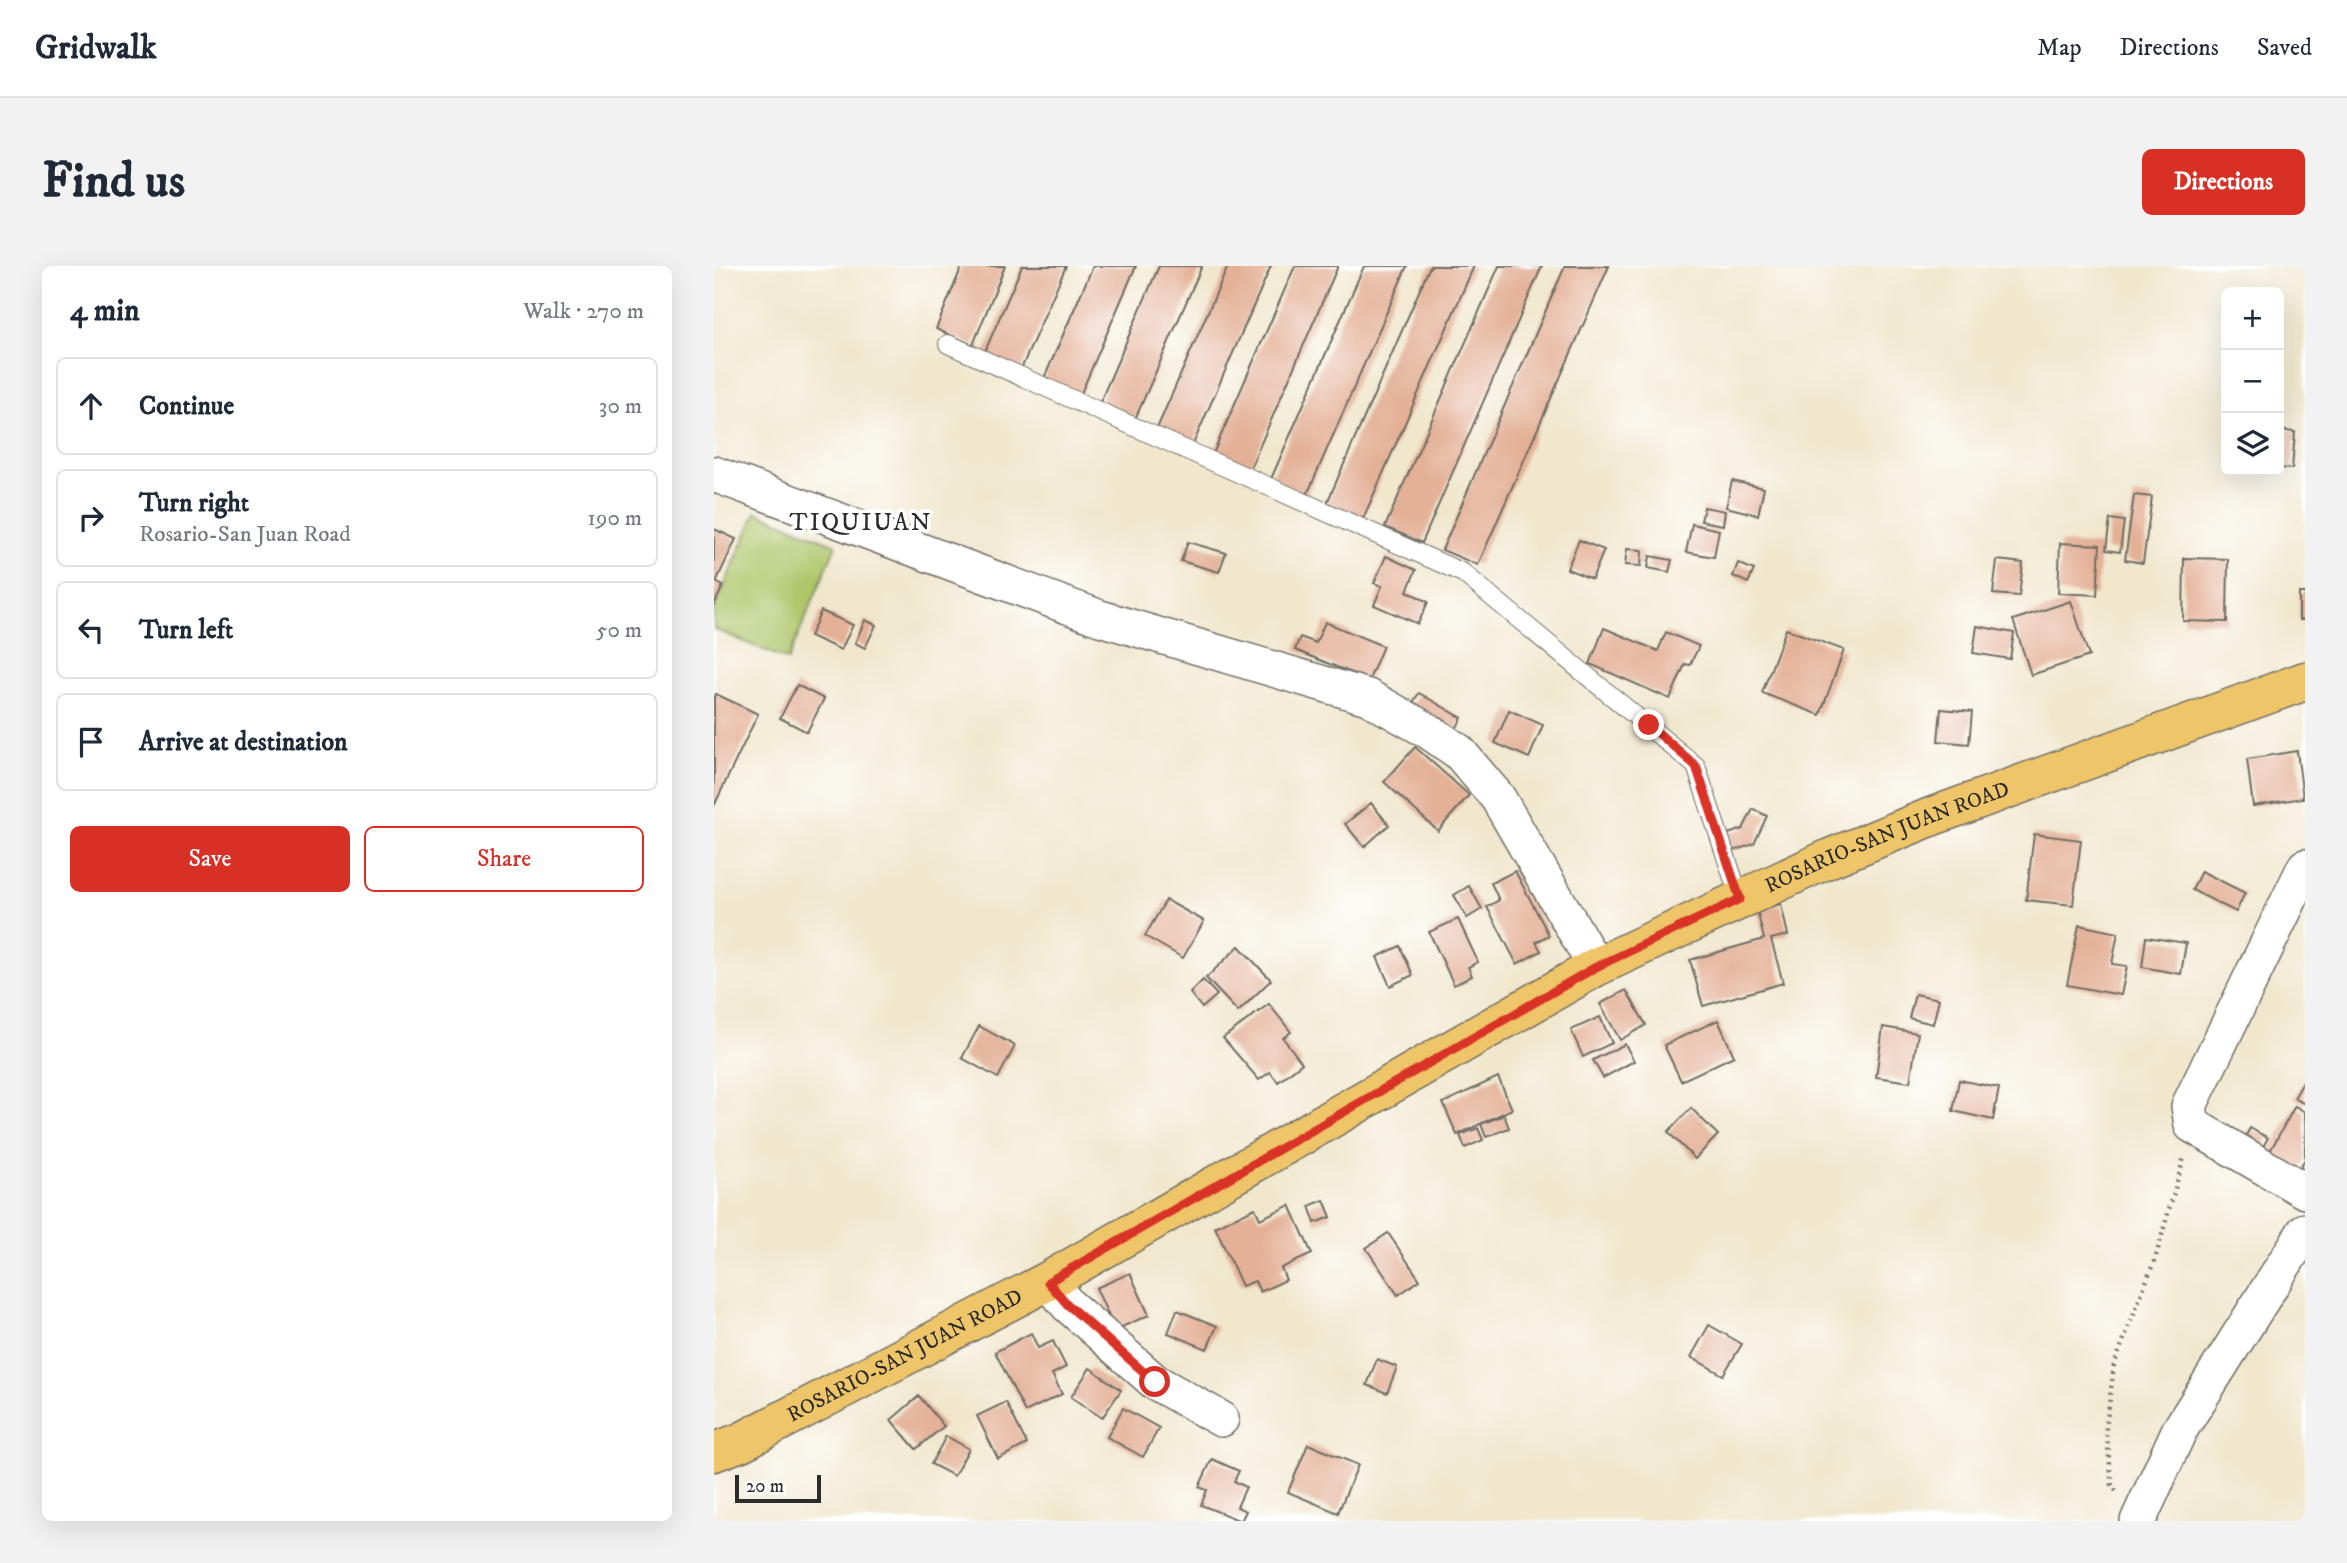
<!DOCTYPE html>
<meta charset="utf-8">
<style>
:root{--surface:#fff;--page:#f2f2f3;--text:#1f2937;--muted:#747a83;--line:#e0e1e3;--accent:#d93025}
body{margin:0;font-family:"IM FELL DW Pica",serif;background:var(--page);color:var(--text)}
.controls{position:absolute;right:21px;top:21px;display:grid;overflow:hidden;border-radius:10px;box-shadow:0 7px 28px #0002}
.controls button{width:63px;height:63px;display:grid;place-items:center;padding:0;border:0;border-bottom:2px solid var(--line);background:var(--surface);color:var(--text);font:35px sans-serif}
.scale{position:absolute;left:21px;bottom:18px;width:86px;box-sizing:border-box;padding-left:7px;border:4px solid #2b2b2b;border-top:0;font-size:19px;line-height:24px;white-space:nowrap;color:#2b2b2b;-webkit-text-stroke:5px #fff;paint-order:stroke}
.stop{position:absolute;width:21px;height:21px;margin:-16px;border:5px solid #d93025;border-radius:50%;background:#fff}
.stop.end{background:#d93025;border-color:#fff;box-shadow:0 2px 7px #0008}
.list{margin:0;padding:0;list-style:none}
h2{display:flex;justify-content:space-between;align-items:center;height:91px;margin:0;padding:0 28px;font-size:30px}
h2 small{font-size:23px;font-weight:400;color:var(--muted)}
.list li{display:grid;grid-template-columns:46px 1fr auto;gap:21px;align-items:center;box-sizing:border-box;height:98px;margin:0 14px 14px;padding:0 14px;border:2px solid var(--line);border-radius:10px}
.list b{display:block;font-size:26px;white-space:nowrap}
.list p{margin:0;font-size:23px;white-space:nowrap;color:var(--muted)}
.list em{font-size:23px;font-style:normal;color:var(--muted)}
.actions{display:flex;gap:14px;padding:21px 28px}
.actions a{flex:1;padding:16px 0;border:2px solid var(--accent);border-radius:10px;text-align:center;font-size:24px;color:var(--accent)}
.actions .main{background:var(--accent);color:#fff}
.icon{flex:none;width:38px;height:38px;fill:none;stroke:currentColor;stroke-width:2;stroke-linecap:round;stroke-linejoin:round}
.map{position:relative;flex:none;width:1591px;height:1255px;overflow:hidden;border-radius:10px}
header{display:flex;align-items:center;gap:42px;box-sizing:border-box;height:98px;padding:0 35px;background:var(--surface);border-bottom:2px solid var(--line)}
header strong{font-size:33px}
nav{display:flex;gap:38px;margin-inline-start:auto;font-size:24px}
.intro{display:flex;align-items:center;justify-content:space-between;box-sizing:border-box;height:168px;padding:0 42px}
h1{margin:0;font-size:49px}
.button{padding:18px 32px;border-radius:10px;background:var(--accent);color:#fff;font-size:24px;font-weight:700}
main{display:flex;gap:42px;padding:0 42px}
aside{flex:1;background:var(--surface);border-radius:10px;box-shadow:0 7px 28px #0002}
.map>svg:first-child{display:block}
.green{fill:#afc66b;stroke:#6d784b;stroke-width:2}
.building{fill:#e4b197}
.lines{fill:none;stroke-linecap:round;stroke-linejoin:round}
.lane-casing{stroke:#706d64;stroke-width:20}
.street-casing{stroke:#706d64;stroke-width:38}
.primary-casing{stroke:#706d64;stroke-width:41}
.path{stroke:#706d64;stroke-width:4.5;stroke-dasharray:2 5;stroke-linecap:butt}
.lane{stroke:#fff;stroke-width:18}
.street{stroke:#fff;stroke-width:35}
.primary{stroke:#eec569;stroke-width:38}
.route{stroke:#d93025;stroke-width:9}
.labels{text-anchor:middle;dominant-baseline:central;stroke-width:7;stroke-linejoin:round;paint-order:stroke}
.street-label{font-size:21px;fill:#2b2b2b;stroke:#fff}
.quarter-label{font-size:24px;letter-spacing:2px;fill:#2b2b2b;stroke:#fff}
</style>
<header>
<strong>Gridwalk</strong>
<nav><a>Map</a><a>Directions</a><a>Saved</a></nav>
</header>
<div class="intro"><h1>Find us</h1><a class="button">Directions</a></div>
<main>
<aside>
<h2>4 min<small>Walk · 270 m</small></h2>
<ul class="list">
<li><svg class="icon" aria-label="ahead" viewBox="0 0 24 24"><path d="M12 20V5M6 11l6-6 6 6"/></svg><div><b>Continue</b></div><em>30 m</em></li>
<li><svg class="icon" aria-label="right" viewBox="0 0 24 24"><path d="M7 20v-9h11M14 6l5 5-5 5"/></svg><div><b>Turn right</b><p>Rosario-San Juan Road</p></div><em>190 m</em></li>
<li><svg class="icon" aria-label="left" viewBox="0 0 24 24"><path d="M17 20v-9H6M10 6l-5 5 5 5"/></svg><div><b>Turn left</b></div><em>50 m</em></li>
<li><svg class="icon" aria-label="arrive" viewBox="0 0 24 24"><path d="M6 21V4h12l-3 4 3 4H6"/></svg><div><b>Arrive at destination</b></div></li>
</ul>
<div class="actions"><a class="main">Save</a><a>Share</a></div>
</aside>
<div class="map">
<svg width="1591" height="1255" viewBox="0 0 1591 1255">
<rect width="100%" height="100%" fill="#fff"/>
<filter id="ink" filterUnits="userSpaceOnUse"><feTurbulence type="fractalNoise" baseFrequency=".0143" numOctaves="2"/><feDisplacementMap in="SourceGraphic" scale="14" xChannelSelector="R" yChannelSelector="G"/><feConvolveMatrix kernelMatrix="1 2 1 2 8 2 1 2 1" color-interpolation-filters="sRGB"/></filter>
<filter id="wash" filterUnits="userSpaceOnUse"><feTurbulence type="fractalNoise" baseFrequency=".00686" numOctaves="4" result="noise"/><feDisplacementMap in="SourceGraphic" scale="28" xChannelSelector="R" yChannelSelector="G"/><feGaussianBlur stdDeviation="1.57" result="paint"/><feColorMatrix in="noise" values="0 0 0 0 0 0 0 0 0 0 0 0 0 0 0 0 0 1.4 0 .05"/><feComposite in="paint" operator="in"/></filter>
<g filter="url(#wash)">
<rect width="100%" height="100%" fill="#f0e7cd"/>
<path class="green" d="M42,246L122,279L74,394L0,363V344Z"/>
<g id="blocks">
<g class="building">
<path d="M248,0H291L259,79L222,63Z"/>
<path d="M308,0H352L305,108L268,92Z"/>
<path d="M379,0H422L365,132L328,117Z"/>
<path d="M445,0H488L419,158L383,143Z"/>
<path d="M514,0H557L477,183L441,167Z"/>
<path d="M581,0H624L535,205L498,190Z"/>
<path d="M650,0H693L593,229L557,213Z"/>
<path d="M716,0H760L649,253L613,237Z"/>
<path d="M785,0H828L708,277L671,261Z"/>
<path d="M851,0H895L764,299L728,284Z"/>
<path d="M1565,164L1581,166L1578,203L1565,202Z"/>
<path d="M1018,215L1050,222L1044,249L1012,241Z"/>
<path d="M1420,229L1438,231L1429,297L1411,294Z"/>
<path d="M990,241L1011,245L1009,259L987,255Z"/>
<path d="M1396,253L1410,255L1406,286L1392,284Z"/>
<path d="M978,258L1005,264L1000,291L972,286Z"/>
<path d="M0,263L22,273L2,316L9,320L0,339Z"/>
<path d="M865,274L890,284L878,313L853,303Z"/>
<path d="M474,276L512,287L505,306L467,295Z"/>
<path d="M1346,277L1386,279L1383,329L1344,327Z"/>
<path d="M913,283L928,284L927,300L911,299Z"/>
<path d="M672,290L702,304L693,325L714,336L704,358L660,339L668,320L660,317Z"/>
<path d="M936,290L958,294L955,306L934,302Z"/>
<path d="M1470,292L1514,293L1513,356L1469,355Z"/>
<path d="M1283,294L1309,297L1305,330L1279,328Z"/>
<path d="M1024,297L1040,304L1034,317L1019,310Z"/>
<rect x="1585" y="327" width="6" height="27"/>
<path d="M1357,335L1375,390L1317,409L1299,354Z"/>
<path d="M107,345L139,359L127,384L96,370Z"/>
<path d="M151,354L162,359L151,382L141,377Z"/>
<path d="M611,356L669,380L655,414L581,384L586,371L602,377Z"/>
<path d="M1263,360L1300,367L1296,393L1259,387Z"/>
<path d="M890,362L944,385L952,366L985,380L976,399L971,398L956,433L876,398Z"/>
<path d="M1072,363L1130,384L1106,449L1048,427Z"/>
<path d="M83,419L110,433L93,466L66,452Z"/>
<path d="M705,427L748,452L742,463L698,438Z"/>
<path d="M2,428L44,448L0,540V432Z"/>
<path d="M1227,443L1258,446L1255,478L1224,475Z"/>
<path d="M795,444L829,459L815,492L781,477Z"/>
<path d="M701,481L755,529L724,565L670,516Z"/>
<path d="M1583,485L1589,532L1539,540L1533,493Z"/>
<path d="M657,537L675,559L650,581L631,558Z"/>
<path d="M1039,543L1053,550L1040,578L1019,585L1014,568L1029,563Z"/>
<path d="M1320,568L1367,574L1359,639L1312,634Z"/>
<path d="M801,605L835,669L822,676L827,685L803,698L773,641L785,634L777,617Z"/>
<path d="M1487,605L1531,627L1522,646L1478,624Z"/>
<path d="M755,620L768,643L753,652L740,629Z"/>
<path d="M452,634L490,655L469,692L431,670Z"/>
<path d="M1067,638L1074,669L1057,673L1069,717L989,740L976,694L1050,673L1043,644Z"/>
<path d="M744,653L764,696L754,701L758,710L740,719L715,666Z"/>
<path d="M1365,659L1404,667L1398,698L1413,700L1407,729L1353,719Z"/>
<path d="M1432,671L1472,677L1467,708L1428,701Z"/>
<path d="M525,680L557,714L524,746L492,712Z"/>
<path d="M686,680L699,709L676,720L663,691Z"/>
<path d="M489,714L503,729L488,742L476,727Z"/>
<path d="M912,724L932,759L906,774L886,738Z"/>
<path d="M1201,728L1225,733L1219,758L1195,752Z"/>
<path d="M555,738L577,766L569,772L588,797L564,816L556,806L545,814L509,772Z"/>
<path d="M886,751L898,777L869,791L857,764Z"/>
<path d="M1004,754L1020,790L967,815L950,779Z"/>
<path d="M265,760L301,780L284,812L248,792Z"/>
<path d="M1169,761L1204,767L1196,816L1162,811Z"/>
<path d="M911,778L920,795L889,812L879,794Z"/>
<path d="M784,811L798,843L743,869L729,837Z"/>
<path d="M1591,813V838L1580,832Z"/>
<path d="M1245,814L1285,822L1279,854L1239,845Z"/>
<path d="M1581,840L1591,846V893L1581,910L1551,894Z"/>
<path d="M977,842L1004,869L981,893L954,866Z"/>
<path d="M790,849L795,862L772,871L767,858Z"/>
<path d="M764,862L769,874L751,882L746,869Z"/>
<path d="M1536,862L1554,872L1543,891L1525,882Z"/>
<path d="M610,934L617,951L601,957L595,940Z"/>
<path d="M576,939L598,988L567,1002L572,1014L546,1026L541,1015L528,1020L501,961L541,942L546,953Z"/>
<path d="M674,967L706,1014L684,1029L652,982Z"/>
<path d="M416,1007L435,1049L401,1064L382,1022Z"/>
<path d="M463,1044L503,1060L493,1083L454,1067Z"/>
<path d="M995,1059L1028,1078L1009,1109L977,1091Z"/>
<path d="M317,1067L324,1082L339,1075L352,1101L338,1108L348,1128L311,1146L281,1086Z"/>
<path d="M663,1093L683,1101L673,1127L653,1119Z"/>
<path d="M376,1102L407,1124L388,1152L357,1131Z"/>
<path d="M205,1130L230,1160L202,1183L177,1154Z"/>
<path d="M292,1136L313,1178L284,1193L263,1150Z"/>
<path d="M409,1142L445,1162L429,1191L393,1171Z"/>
<path d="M232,1170L255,1183L240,1210L217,1198Z"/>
<path d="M594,1178L644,1199L624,1247L574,1226Z"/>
<path d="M498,1193L525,1205L520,1215L532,1221L523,1241L532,1245L527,1255L487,1239L493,1224L485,1221Z"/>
</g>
</g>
</g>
<g filter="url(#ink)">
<use href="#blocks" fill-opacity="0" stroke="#706d64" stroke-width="2"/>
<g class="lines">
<defs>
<path id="lane" d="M234,78L749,307L982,500L1026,633"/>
<g id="street">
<path d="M0,208L386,352L654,431L716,466L745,486L784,532L882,701"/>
<path d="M1591,601L1475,840L1478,859L1591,925"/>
<path d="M334,1015L354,1039L441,1116L507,1153"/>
<path d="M1424,1255L1465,1165L1591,965"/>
</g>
<g id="primary">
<path id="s1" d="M0,1186L27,1176L334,1015L882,701L1116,592L1219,550L1591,415"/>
</g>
</defs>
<use href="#lane" class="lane-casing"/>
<use href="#street" class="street-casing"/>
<use href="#primary" class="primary-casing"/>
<path class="path" d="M1402,1225L1398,1219L1392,1162L1400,1099L1442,990L1470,891"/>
<use href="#lane" class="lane"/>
<use href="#street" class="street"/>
<use href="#primary" class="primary"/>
</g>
</g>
<g class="lines" filter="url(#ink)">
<path class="route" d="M441,1116L354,1039L334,1016L882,701L1026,633L982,500L935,459"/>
</g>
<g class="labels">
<g class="street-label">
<text stroke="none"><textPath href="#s1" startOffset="1326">ROSARIO-SAN JUAN ROAD</textPath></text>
<text stroke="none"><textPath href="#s1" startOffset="214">ROSARIO-SAN JUAN ROAD</textPath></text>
</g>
<g class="quarter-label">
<text x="147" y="257">TIQUIUAN</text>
</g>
</g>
</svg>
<div class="controls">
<button>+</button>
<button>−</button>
<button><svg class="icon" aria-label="layers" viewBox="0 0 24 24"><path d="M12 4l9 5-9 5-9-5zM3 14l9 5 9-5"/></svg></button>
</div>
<div class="scale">20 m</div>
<div class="stop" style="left:441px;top:1116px"></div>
<div class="stop end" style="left:935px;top:459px"></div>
</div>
</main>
